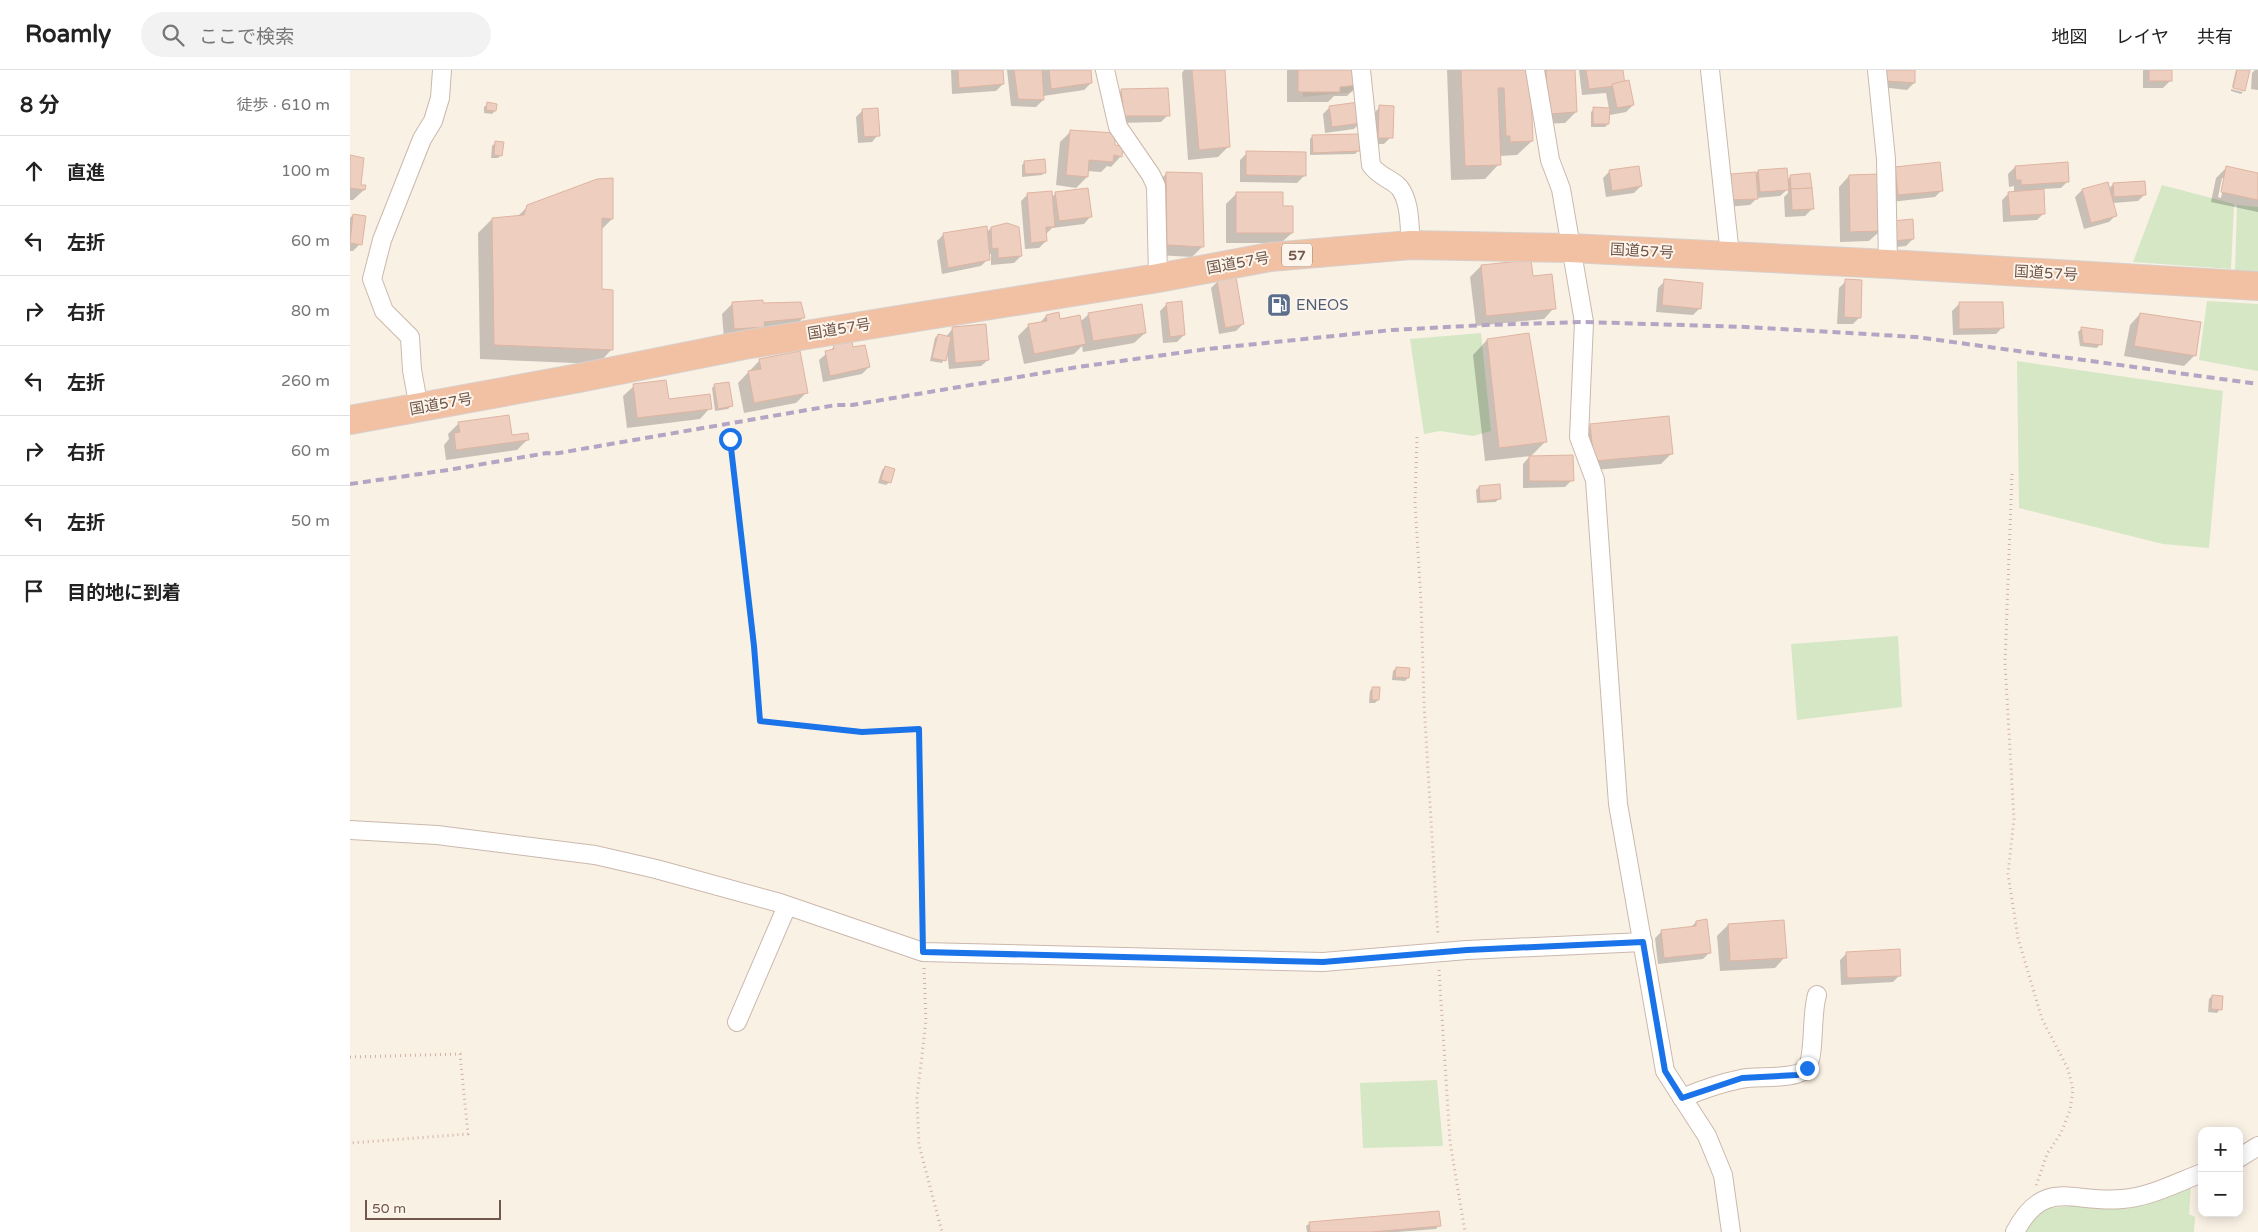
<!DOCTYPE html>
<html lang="ja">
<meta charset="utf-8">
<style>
:root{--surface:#fff;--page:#f2f2f2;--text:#222;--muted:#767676;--line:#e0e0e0}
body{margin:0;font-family:"Varela Round","Noto Sans JP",sans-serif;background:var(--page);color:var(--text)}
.controls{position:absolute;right:15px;bottom:15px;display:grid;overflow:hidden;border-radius:10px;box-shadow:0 2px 12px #0003}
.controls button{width:45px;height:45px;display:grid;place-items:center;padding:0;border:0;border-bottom:1px solid var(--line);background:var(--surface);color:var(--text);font:25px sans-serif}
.scale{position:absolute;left:15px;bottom:12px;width:136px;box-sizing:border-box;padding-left:5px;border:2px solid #71574c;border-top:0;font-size:14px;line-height:18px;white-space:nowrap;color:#71574c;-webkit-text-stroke:4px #fdf5eb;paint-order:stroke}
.stop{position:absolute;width:15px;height:15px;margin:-11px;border:4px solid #1a73e8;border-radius:50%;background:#fff}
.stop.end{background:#1a73e8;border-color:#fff;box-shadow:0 1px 5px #0008}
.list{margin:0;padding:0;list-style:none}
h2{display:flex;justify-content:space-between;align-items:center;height:65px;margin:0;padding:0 20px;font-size:21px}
h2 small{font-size:16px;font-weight:400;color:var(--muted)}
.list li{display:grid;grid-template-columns:32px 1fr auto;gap:15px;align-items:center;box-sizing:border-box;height:70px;padding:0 20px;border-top:1px solid var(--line)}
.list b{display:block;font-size:19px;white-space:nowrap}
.list em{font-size:16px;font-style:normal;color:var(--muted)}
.icon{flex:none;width:28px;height:28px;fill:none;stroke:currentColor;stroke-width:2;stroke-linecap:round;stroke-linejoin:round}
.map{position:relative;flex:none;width:1908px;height:1162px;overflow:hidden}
header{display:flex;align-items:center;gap:30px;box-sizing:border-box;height:70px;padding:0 25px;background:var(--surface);border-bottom:1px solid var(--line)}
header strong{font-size:24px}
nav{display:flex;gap:28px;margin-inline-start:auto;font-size:18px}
.search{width:350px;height:45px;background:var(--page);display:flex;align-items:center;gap:12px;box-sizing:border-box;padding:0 18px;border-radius:28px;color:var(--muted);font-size:19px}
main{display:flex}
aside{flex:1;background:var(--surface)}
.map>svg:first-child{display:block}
.residential{fill:#f1e2d4}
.green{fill:#d5e7c5}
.shadow{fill:#0003;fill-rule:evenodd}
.building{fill:#eecebf;stroke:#dfb4a1}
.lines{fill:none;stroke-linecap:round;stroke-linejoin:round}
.minor-casing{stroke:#cbb8ac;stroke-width:20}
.trunk-casing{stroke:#d7d0cd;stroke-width:30}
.path{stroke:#d2b1a2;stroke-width:3;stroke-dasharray:1 4;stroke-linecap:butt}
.minor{stroke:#fff;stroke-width:18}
.trunk{stroke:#f2c0a2;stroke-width:28}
.rail{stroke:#b3a5c3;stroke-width:4;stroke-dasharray:8 5;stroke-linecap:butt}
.route{stroke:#1a73e8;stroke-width:6}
.labels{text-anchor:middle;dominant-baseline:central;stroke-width:4;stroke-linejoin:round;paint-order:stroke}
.shield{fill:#fdf5eb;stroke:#9b867c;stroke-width:1}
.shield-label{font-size:14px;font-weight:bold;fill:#71574c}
.street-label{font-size:15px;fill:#71574c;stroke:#fdf5eb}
.service-label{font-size:15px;fill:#4e5e75;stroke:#fdf5eb;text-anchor:start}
</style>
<header>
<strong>Roamly</strong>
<div class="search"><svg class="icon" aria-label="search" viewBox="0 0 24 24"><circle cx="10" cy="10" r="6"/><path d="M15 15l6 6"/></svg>ここで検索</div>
<nav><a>地図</a><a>レイヤ</a><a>共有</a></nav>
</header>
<main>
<aside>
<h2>8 分<small>徒歩 · 610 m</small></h2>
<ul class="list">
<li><svg class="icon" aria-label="ahead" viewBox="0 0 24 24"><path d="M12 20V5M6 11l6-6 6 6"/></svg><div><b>直進</b></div><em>100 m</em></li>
<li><svg class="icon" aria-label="left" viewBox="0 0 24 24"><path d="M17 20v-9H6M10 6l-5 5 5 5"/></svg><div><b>左折</b></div><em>60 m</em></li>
<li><svg class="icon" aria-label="right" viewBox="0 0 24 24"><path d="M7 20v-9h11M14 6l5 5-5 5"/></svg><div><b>右折</b></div><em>80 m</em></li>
<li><svg class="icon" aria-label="left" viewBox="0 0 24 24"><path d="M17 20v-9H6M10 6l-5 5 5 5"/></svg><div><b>左折</b></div><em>260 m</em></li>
<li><svg class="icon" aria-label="right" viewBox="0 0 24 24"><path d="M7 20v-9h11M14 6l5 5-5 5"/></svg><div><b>右折</b></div><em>60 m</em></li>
<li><svg class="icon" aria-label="left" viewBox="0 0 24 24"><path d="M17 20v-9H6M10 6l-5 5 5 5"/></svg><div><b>左折</b></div><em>50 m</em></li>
<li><svg class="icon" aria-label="arrive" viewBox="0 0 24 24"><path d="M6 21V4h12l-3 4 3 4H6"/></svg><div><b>目的地に到着</b></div></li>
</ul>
</aside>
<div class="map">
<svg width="1908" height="1162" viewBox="0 0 1908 1162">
<rect width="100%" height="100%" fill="#faf1e5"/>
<path class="residential" d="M947,0H1003L1005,22L953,27Z"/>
<g class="green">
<path d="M1812,115L1884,134L1881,199L1783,192Z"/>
<path d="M1887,135L1908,137V202L1885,200Z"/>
<path d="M1857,231L1908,234V301L1849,290Z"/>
<path d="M1131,263L1141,361L1123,366L1090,361L1074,364L1060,269Z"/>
<path d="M1667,291L1873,321L1859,478L1813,474L1669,438Z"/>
<path d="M1548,566L1552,637L1447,650L1441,574Z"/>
<path d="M1087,1010L1093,1076L1013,1078L1010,1013Z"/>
<path d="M1841,1116L1839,1144L1845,1147L1844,1162H1674L1687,1144L1700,1138L1732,1135Z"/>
</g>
<g class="shadow">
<path d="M601,0H652L653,14L646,21L602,24Z"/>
<path d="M657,0H739L741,13L734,20L693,26V30L686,37L661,36Z"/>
<path d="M834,0H874L879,76L868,87L838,90L832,3Z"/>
<path d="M937,0H1007L1008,15L997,26H984L978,32H937Z"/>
<path d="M1097,0H1179L1182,71L1167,85L1149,86V94L1135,109L1101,110Z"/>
<path d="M1185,0H1224L1226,42L1215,53L1188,54Z"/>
<path d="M1229,0H1272L1273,13L1283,35L1276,42L1260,45L1259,39L1258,54L1255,57H1241V42L1244,39H1259L1256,23L1232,25Z"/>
<path d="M1529,0H1564V13L1557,20L1530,17Z"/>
<path d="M1793,0H1820V11L1813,18H1793Z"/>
<path d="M1886,0H1899L1894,21L1882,17Z"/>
<path d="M1905,0H1908V20L1901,19L1902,3Z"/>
<path d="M1881,19L1893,22L1891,24L1881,21Z"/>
<path d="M772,20L818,45L811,52L767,53L765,27Z"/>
<path d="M138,34L145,41L142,44L134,43V37Z"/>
<path d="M980,37L1011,52L1004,59L975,63L973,44Z"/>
<path d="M1030,37L1041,67L1034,74H1022L1023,44Z"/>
<path d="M513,40L528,65L522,72L508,73L506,47Z"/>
<path d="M720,62L763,77L771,86L761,97L757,96L751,102L737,101V107L726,118L706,115L710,72Z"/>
<path d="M963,66L1008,81L1005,84L960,85V69Z"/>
<path d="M145,73L151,85L148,88H141L142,76Z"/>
<path d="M897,83L954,106L947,113L890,112V90Z"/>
<path d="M0,86L10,116L14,120L3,130H0Z"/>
<path d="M675,92L695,102L692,105L672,107V95Z"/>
<path d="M1665,97L1718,111L1711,118L1692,119L1694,143L1687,150L1653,152L1652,130L1659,123H1664V116L1659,117L1658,104Z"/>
<path d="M1877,97L1908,104V142L1861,132L1866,108ZM1872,108H1875L1871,128L1868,127Z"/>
<path d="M1545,98L1592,120L1585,127L1541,132L1538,105Z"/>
<path d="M1260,101L1291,116L1284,123L1256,127L1253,108Z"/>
<path d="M1408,101L1437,110L1441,106L1462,139L1455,146L1435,147L1434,127L1438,123V119L1430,126L1407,128L1400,135L1376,137L1374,112L1381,105L1406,103Z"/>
<path d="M817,103L852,177L842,187L806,185V114Z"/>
<path d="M1499,106L1530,161L1519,171L1490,172L1489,117Z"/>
<path d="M1757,114L1759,119L1763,114L1795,124L1788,131L1763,133L1766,145L1759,152L1734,159L1725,127L1732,120Z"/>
<path d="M706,123L740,147L734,154L702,158L696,164V171L689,178L675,179L671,131L678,124L701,128Z"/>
<path d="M887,123L931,137L942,163L931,173H876V134Z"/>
<path d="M178,136L262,149L251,160V221L262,279L248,294L130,289L128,163L142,149L167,147Z"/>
<path d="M3,145L10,174L3,181H0V148Z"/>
<path d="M1542,152L1563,169L1556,176L1537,178Z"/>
<path d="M641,158L671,186L664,193L641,195V184L638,185V189L631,196L592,204L587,171L594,164L636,163Z"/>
<path d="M1131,196L1182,208L1204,238L1194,249L1126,256L1120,207Z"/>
<path d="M868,211L893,254L886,261L869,264L861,218Z"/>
<path d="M1315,211L1350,238L1343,245L1306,242L1308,218Z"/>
<path d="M1496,211L1510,247L1503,254H1487L1489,218Z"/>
<path d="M383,233L412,235L453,248L443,258L374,269L372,244Z"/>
<path d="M817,234L834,265L827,272L813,273L810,241Z"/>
<path d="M1609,234L1653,257L1646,264L1603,265L1602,241Z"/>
<path d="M739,244L795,263L784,273L733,282L732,276L724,284L674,294L668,266L679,255L689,254L696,246L709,250L730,252Z"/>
<path d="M1790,244L1845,285L1834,296L1774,286L1780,255Z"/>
<path d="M603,258L638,290L631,296L599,299L597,282L592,293L580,291L585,268L588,265L596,267Z"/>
<path d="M1731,259L1750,274L1747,278L1730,276L1728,262Z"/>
<path d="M1137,270L1195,372L1180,387L1222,410L1215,417L1173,418V394L1180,386L1135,391L1123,285Z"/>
<path d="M484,277L519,297L512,304L473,312L469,290Z"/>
<path d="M410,290L457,322L446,333L394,343L388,313Z"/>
<path d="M365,315L381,336L378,339L365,341L362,318Z"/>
<path d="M284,316L318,330L360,338L350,349L277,358L273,326Z"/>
<path d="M109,353L161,367L178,369L167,380L96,390L94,375L99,369L98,364Z"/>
<path d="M1241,355L1322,383L1311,394L1234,401L1230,365Z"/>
<path d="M535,397L540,412L536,415L528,413L532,400Z"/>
<path d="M1129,417L1149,428L1146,432L1127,433L1126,420Z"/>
<path d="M1046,598L1058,608L1055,611L1042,610L1043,601Z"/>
<path d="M1023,618L1028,630L1025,633H1019L1020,621Z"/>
<path d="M1346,852L1360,882L1353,889L1308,894L1305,868L1312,861L1340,858Z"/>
<path d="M1378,855L1435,887L1425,898L1370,901L1367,866Z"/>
<path d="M1497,883L1550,905L1543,912L1491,915L1490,890Z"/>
<path d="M1862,926L1870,939L1867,943L1858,942L1859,929Z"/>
<path d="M960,1153L1089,1155L1086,1159L1047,1162H957L956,1156Z"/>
</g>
<g class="building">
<path d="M608,0H653L654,14L609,18Z"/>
<path d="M664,0H692L694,30L668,29Z"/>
<path d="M699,0H741L742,13L701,19Z"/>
<path d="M842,0H875L880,77L849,80Z"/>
<path d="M948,0H1008L1009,15L990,17V22H948Z"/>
<path d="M1111,0H1180L1183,71L1160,72V66H1156L1154,18H1148L1151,95L1115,96Z"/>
<path d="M1196,0H1225L1227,42L1198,44Z"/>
<path d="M1236,0H1273L1275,15L1239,19Z"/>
<path d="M1536,0H1565V13L1536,11Z"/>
<rect x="1799" y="0" width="23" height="11"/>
<path d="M1887,0H1900L1895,21L1883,18Z"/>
<path d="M1279,10L1284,35L1267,38L1262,14Z"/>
<path d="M818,18L820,46H774L771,19Z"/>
<path d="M137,32L147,34L146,41L136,40Z"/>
<path d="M1009,32L1012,53L982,57L979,36Z"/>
<path d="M1029,35L1044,36L1043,68H1028Z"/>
<path d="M1243,37L1260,38L1259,54H1243Z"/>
<path d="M528,38L530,66L514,67L512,39Z"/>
<path d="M720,60L765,63V75L773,76L772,87L764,85L763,92L739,90L738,107L716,105Z"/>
<path d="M1009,64L1010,81L963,83L962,65Z"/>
<path d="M145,71L154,72L152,86L144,85Z"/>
<path d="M896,81L956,82V106L896,105Z"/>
<path d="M0,85L14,88L11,115H16L15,120L0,118Z"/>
<path d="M695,89L696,103L675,104L674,91Z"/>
<path d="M1590,92L1593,121L1548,125L1545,97Z"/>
<path d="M1718,92L1719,112L1671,115V110H1666L1665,96Z"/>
<path d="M1289,96L1292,116L1262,121L1259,100Z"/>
<path d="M1876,96L1908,103V130L1871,122Z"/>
<path d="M1437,98L1439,120L1410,122L1408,100Z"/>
<path d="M816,102L852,103L854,177L817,175Z"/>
<path d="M1406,102L1408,129L1382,130L1381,104Z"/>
<path d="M1460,103L1462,118L1441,119L1440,105Z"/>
<path d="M1530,104L1531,161L1500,162L1499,105Z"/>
<path d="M263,108V149L252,148V219L263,220V280L144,275L142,148L174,145L177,135L247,109Z"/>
<path d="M1795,111L1796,125L1764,127L1763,113Z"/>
<path d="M1758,112L1767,146L1741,153L1732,119Z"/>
<path d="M738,118L742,147L709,151L705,122Z"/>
<path d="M1462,118L1464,139L1442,140L1441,119Z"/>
<path d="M1694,119L1695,144L1660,146L1658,122Z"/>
<path d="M702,121L705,157H696L697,171L681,173L677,123Z"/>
<path d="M886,122H933V136H943V163H886Z"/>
<path d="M3,144L16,146L12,175L0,173Z"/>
<path d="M1563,149L1564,169L1543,171L1542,151Z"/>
<path d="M657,153L669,157L672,186L648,188V178L642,179L641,157Z"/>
<path d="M637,156L640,190L598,198L593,163Z"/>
<path d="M1181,190L1183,206L1202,204L1206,239L1136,246L1131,195Z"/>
<path d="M886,207L894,254L875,258L867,210Z"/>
<path d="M1314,209L1353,213L1351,239L1312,235Z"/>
<path d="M1495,209L1512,210L1511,248L1494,247Z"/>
<path d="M413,230V233L451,232L455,248L414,252L415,257L384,259L382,232Z"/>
<path d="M832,231L835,265L820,267L816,233Z"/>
<path d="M1609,232H1653L1654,258L1609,259Z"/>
<path d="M792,234L796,263L743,271L738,243Z"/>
<path d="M709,242L710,249L730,245L736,274L684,284L678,254L697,251L696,245Z"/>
<path d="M1790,243L1851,252L1846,286L1784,276Z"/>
<path d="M636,254L639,290L605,293L602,257Z"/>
<path d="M1731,257L1753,260L1752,275L1733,273Z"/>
<path d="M1179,263L1197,372L1149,378L1137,269Z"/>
<path d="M588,264L601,267L596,291L582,288Z"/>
<path d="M502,272L503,277L515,275L520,297L480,306L475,281L484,279L483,275Z"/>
<path d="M450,281L458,323L404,333L398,301L411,299L409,289Z"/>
<path d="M316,310L319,329L360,324L362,339L287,348L283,314Z"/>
<path d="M379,312L383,336L368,339L364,314Z"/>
<path d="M159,345L162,365L178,363L179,370L106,380L104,363L110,362L108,352Z"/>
<path d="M1319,346L1323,384L1244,391L1240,354Z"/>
<path d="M1223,385L1224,411H1179V386Z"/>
<path d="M535,396L545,399L541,413L531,410Z"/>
<path d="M1150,414L1151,429L1130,431L1129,416Z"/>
<path d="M1046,597L1060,598L1059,608L1045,607Z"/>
<path d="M1022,617H1030L1029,630H1022Z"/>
<path d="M1357,849L1361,883L1314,888L1311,860L1346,856V851Z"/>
<path d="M1434,850L1437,888L1380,891L1378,854Z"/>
<path d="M1550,879L1551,906L1497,908L1496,882Z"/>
<path d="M1862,925L1873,926L1872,940L1861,939Z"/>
<path d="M1089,1141L1091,1156L1021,1162H960L959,1152Z"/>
</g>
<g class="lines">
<defs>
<g id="minor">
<path d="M755,0L768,57L801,105L806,116L808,208"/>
<path d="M1011,0L1021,95C1028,106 1040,108 1049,117C1061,132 1059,157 1061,175"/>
<path d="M1185,0L1200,90L1211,119L1234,252L1229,367L1245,410L1268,734L1315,1001L1357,1066L1373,1105L1381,1162"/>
<path d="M1360,0L1380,185"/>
<path d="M1527,0L1536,89L1538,194"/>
<path d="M69,338L62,300L60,267L34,241L22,209L32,170L72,69L83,51L90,28L92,0"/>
<path d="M0,760L87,765L245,785L306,799L430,833L573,882L973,892L1117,880L1293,872"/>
<path d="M387,952L437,836"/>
<path d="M1332,1028C1351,1020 1371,1013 1391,1009C1406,1005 1449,1011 1457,997C1465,986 1461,944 1467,925"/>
<path d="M1889,1088L1908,1076"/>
<path d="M1665,1162C1694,1106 1724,1134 1772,1129C1800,1127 1826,1113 1852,1103"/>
</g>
<path id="trunk" d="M0,350L229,308L394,275L808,208L920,187L1061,175L1220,178L1538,194L1908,216"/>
</defs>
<use href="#minor" class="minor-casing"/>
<use href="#trunk" class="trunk-casing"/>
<g class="path">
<path d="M1067,367L1065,433L1071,531L1074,634L1088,866"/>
<path d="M380,369L405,576L410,651L512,662L569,659L573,865"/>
<path d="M1662,404L1655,593L1664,749L1658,804L1668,868L1692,949L1718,999L1723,1020L1720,1040L1711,1063L1697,1084L1686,1116"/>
<path d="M574,898L576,951L567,1028L569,1075L592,1162"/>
<path d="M1089,900L1100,1072L1115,1162"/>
<path d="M0,987L110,984L118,1064L0,1073"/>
</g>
<use href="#minor" class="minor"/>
<use href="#trunk" class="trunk"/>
<path class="rail" d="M0,414L98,400L197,383L203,384L486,335H502L728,297L857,279L1042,260L1135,255L1234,252L1396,257L1566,267L1908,314"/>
</g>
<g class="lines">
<path class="route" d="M380,369L404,576L410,651L512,662L569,659L573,882L973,892L1117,880L1293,872L1315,1001L1332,1028L1392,1008L1447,1005L1457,998"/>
</g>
<defs>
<symbol id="fuel-square" viewBox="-11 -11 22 22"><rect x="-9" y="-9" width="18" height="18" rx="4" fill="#5c6f8a" stroke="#fdf5eb"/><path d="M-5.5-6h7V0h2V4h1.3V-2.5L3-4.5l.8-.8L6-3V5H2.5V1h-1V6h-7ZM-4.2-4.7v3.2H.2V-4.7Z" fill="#fff"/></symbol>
</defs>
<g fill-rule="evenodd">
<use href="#fuel-square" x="915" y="221" width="28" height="28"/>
</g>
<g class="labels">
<rect class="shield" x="932" y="173.5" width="30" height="23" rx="4"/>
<g class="shield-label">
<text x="947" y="185">57</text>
</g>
<g class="street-label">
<text transform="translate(1292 181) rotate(3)">国道57号</text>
<text transform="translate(888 193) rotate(-10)">国道57号</text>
<text transform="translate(1696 203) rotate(3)">国道57号</text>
<text transform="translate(489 259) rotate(-9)">国道57号</text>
<text transform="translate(91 334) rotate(-10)">国道57号</text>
</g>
<g class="service-label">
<text x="946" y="235">ENEOS</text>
</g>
</g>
</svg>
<div class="controls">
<button>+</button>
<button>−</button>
</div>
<div class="scale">50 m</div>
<div class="stop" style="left:380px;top:369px"></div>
<div class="stop end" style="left:1457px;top:998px"></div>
</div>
</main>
